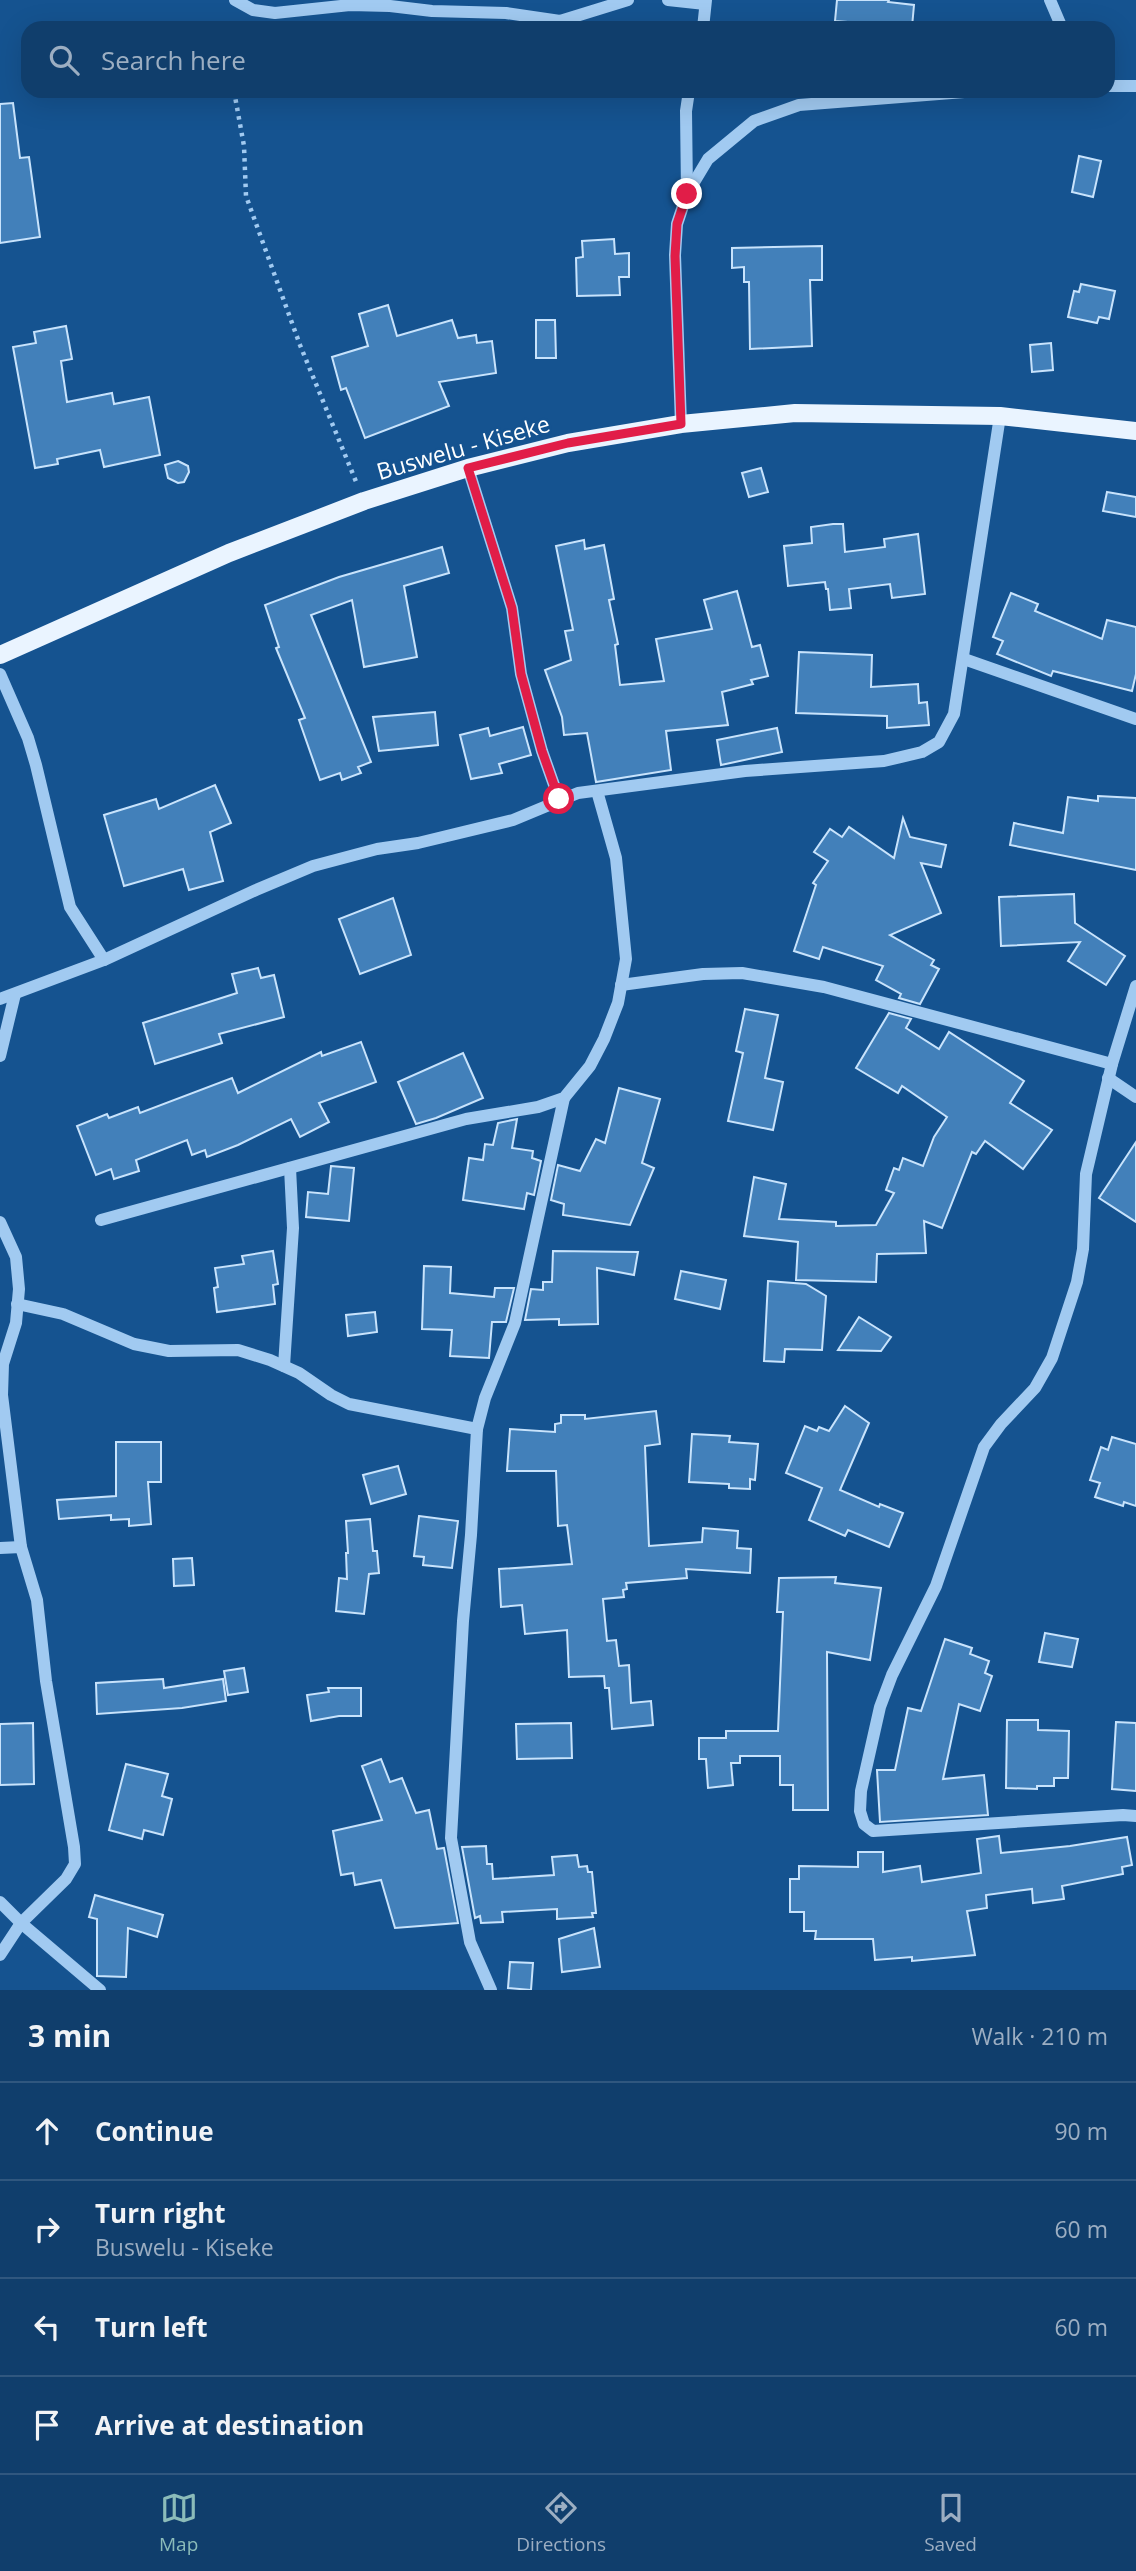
<!DOCTYPE html>
<meta charset="utf-8">
<style>
:root{--surface:#103e6c;--page:#1e4974;--text:#f1f3f6;--muted:#9caec2;--line:#30577f;--accent:#8bbbb9}
body{margin:0;font-family:"Open Sans",sans-serif;background:var(--page);color:var(--text)}
.stop{position:absolute;width:21px;height:21px;margin:-16px;border:5px solid #e11d48;border-radius:50%;background:#fff}
.stop.end{background:#e11d48;border-color:#fff;box-shadow:0 2px 7px #0008}
.list{margin:0;padding:0;list-style:none}
h2{display:flex;justify-content:space-between;align-items:center;height:91px;margin:0;padding:0 28px;font-size:30px}
h2 small{font-size:23px;font-weight:400;color:var(--muted)}
.list li{display:grid;grid-template-columns:46px 1fr auto;gap:21px;align-items:center;box-sizing:border-box;height:98px;padding:0 28px;border-top:2px solid var(--line)}
.list b{display:block;font-size:26px;white-space:nowrap}
.list p{margin:0;font-size:23px;white-space:nowrap;color:var(--muted)}
.list em{font-size:23px;font-style:normal;color:var(--muted)}
.icon{flex:none;width:38px;height:38px;fill:none;stroke:currentColor;stroke-width:2;stroke-linecap:round;stroke-linejoin:round}
.map{position:relative;flex:none;width:1136px;height:1990px;overflow:hidden}
.search{position:absolute;background:var(--surface);box-shadow:0 7px 28px #0002;left:21px;right:21px;top:21px;height:77px;display:flex;align-items:center;gap:18px;box-sizing:border-box;padding:0 24px;border-radius:21px;color:var(--muted);font-size:26px}
.sheet{height:483px;background:var(--surface)}
nav{display:flex;justify-content:space-around;align-items:center;box-sizing:border-box;height:98px;border-top:2px solid var(--line);background:var(--surface);font-size:19px;color:var(--muted)}
nav a{display:grid;justify-items:center;gap:4px}
nav .on{color:var(--accent)}
.map>svg:first-child{display:block}
.building{fill:#4280ba;stroke:#c8e3fc;stroke-width:2}
.lines{fill:none;stroke-linecap:round;stroke-linejoin:round}
.path{stroke:#a1caf1;stroke-width:4.5;stroke-dasharray:3.5 5;stroke-linecap:butt}
.minor{stroke:#a1caf1;stroke-width:12}
.major{stroke:#eaf4ff;stroke-width:18}
.route{stroke:#e11d48;stroke-width:9}
.labels{text-anchor:middle;dominant-baseline:central;stroke-width:5;stroke-linejoin:round;paint-order:stroke}
.street-label{font-size:23px;fill:#fff;stroke:#155390}
</style>
<div class="map">
<svg width="1136" height="1990" viewBox="0 0 1136 1990">
<rect width="100%" height="100%" fill="#155390"/>
<g class="building">
<path d="M837,0H889L888,2L914,5L912,27L835,21Z"/>
<path d="M13,103L20,158L29,157L40,237L0,243V104Z"/>
<path d="M1079,156L1101,161L1093,197L1072,192Z"/>
<path d="M614,239L615,254L629,253V277H619L620,295L577,296L576,258L583,257L582,241Z"/>
<path d="M822,246V280H810L812,346L750,349L749,282H744V267L732,268V248Z"/>
<path d="M1081,284L1115,291L1109,319L1099,317L1097,323L1068,317L1074,291L1079,292Z"/>
<path d="M388,305L397,336L452,320L458,338L476,335L477,343L492,341L496,373L439,382L449,406L365,438L346,388L341,390L332,357L368,346L359,314Z"/>
<path d="M536,320H555L556,358H536Z"/>
<path d="M66,326L72,359L61,361L67,402L112,393L114,404L149,397L160,455L104,467L100,450L57,459L58,464L35,468L13,347L36,343L34,332Z"/>
<path d="M1051,343L1053,370L1032,372L1030,345Z"/>
<path d="M178,461L188,466L189,472L184,482L178,483L168,478L165,465Z"/>
<path d="M761,468L768,492L749,497L742,473Z"/>
<path d="M1107,492L1136,497V517L1103,511Z"/>
<path d="M833,524H843L845,552L885,547L884,539L918,534L925,594L892,598L890,584L849,589L851,608L830,610L828,589H826L825,582L788,586L784,546L812,543L811,527Z"/>
<path d="M584,540L585,549L604,545L614,599L609,600L618,644L615,645L620,685L664,681L656,639L712,629L704,600L737,591L752,647L760,645L768,676L751,680L753,684L722,692L728,725L666,731L671,770L596,782L587,733L564,735L562,717L545,670L571,660L565,631L573,630L556,546Z"/>
<path d="M442,547L449,573L404,586L417,657L364,667L352,600L311,615L371,762L358,767L361,773L342,780L340,773L320,780L299,720L305,718L276,648L279,647L265,605L339,577Z"/>
<path d="M1011,593L1038,604L1035,611L1102,639L1107,620L1136,627V674L1132,691L1053,671L1051,676L997,654L1003,641L993,637Z"/>
<path d="M799,652L872,655L871,687L918,684L919,703L927,702L929,725L887,728V716L796,713Z"/>
<path d="M435,712L438,745L379,751L373,717Z"/>
<path d="M523,727L531,755L499,764L502,773L471,779L460,735L488,728L490,736Z"/>
<path d="M777,728L782,752L721,765L717,740Z"/>
<path d="M215,785L231,823L210,832L223,881L189,890L183,869L124,886L104,815L156,799L159,809Z"/>
<path d="M1098,796L1136,798V870L1010,845L1014,823L1063,833L1068,797L1098,801Z"/>
<path d="M903,818L910,837L946,845L941,867L921,863L941,913L890,935L934,960L931,965L939,969L920,1004L899,998L901,994L876,980L883,966L823,947L819,959L794,951L816,885L813,883L828,861L814,852L830,829L842,837L849,827L894,858Z"/>
<path d="M1074,894L1075,923L1125,956L1106,985L1068,961L1080,942L1001,946L999,897Z"/>
<path d="M393,898L411,955L360,974L339,919Z"/>
<path d="M258,968L261,978L274,975L284,1017L219,1034L222,1043L155,1064L143,1023L237,993L232,974Z"/>
<path d="M745,1009L778,1015L765,1078L783,1082L773,1130L728,1121L743,1053L736,1051Z"/>
<path d="M889,1013L911,1019L906,1028L939,1049L949,1032L1024,1081L1010,1103L1052,1130L1023,1169L985,1141L976,1154L972,1152L942,1228L924,1221L926,1253L877,1254L876,1282L796,1280L798,1242L744,1236L754,1177L786,1184L779,1219L836,1222V1226L876,1225L894,1193L886,1190L894,1168L899,1170L903,1158L923,1166L934,1137L947,1117L902,1086L898,1093L856,1068Z"/>
<path d="M361,1042L376,1082L319,1103L329,1122L300,1137L291,1119L238,1145L207,1157L205,1150L192,1155L187,1140L136,1160L139,1171L114,1179L111,1169L96,1175L77,1126L107,1114L109,1118L138,1107L140,1113L232,1078L238,1093L321,1052L322,1056Z"/>
<path d="M463,1053L483,1098L436,1118L416,1124L398,1082Z"/>
<path d="M619,1088L660,1099L642,1163L654,1168L630,1225L563,1215L564,1204L551,1200L558,1165L580,1171L596,1139L605,1143Z"/>
<path d="M517,1119L512,1148L533,1151L532,1158L541,1161L534,1195L527,1193L524,1209L463,1200L469,1158L483,1160L485,1144L493,1145L498,1123Z"/>
<path d="M1136,1142V1222L1099,1198Z"/>
<path d="M331,1166L354,1168L349,1221L306,1217L308,1192L328,1194Z"/>
<path d="M273,1251L278,1284L273,1285L275,1304L217,1312L214,1288L218,1287L215,1268L244,1264L242,1256Z"/>
<path d="M553,1251L638,1252L634,1275L597,1268L598,1324L559,1325V1319L525,1320L531,1289L543,1290V1282H552Z"/>
<path d="M424,1266L451,1267L450,1293L494,1297L495,1288H514L506,1322H492L489,1358L450,1356L452,1330L422,1329Z"/>
<path d="M681,1271L726,1280L720,1309L675,1299Z"/>
<path d="M768,1281L806,1284L826,1296L822,1350L785,1349L784,1362L764,1361Z"/>
<path d="M375,1312L377,1332L348,1336L346,1315Z"/>
<path d="M859,1317L891,1337L881,1351L838,1350Z"/>
<path d="M845,1406L869,1423L840,1490L879,1507L880,1504L903,1513L889,1547L848,1530L845,1536L809,1520L822,1488L786,1473L805,1426L817,1431L819,1427L829,1431Z"/>
<path d="M656,1411L660,1444L645,1446L649,1546L702,1542L703,1528L738,1531L737,1548L751,1549L750,1573L686,1569L687,1578L626,1583L627,1589L623,1590L624,1597L603,1599L607,1641L616,1640L619,1666L629,1665L631,1703L651,1701L653,1725L612,1729L609,1688H605L604,1676L569,1677L567,1630L525,1634L522,1605L501,1607L499,1569L572,1564L567,1525L558,1526L556,1471H507L510,1429L555,1432V1424L561,1423V1415H585V1419Z"/>
<path d="M692,1434L730,1436L729,1442L758,1444L755,1480L750,1479V1489L729,1488V1484L689,1482Z"/>
<path d="M1112,1437L1136,1444V1506L1124,1502L1123,1506L1095,1497L1100,1483L1090,1480L1101,1447L1108,1450Z"/>
<path d="M116,1442H161V1482H148L151,1524L129,1526V1519L111,1520V1515L59,1519L57,1500L116,1496Z"/>
<path d="M398,1466L406,1494L371,1504L363,1475Z"/>
<path d="M419,1516L458,1521L452,1568L423,1565L424,1557L414,1556Z"/>
<path d="M370,1519L373,1551H377L379,1573L369,1574L364,1614L336,1611L339,1578L347,1579L346,1553H348L346,1521Z"/>
<path d="M192,1558L194,1585L174,1586L173,1559Z"/>
<path d="M836,1577L835,1583L881,1588L870,1660L827,1652L828,1810H793V1785H780V1756H740V1763H731L733,1785L708,1788L706,1759H699V1738H726V1731H778L783,1612H777L779,1578Z"/>
<path d="M1045,1633L1078,1639L1072,1667L1039,1662Z"/>
<path d="M945,1639L972,1648L970,1654L989,1661L985,1673L992,1676L980,1711L959,1704L943,1779L984,1775L988,1815L880,1822L877,1770H895L908,1708L921,1711Z"/>
<path d="M244,1668L248,1692L228,1695L224,1671Z"/>
<path d="M163,1679L164,1688L223,1679L226,1701L182,1708L97,1714L96,1683Z"/>
<path d="M328,1688H361V1716H339L311,1721L307,1695L329,1692Z"/>
<path d="M1007,1720H1038V1730L1069,1731L1068,1778H1054V1786H1037V1789L1006,1788Z"/>
<path d="M1116,1722L1136,1723V1791L1112,1789Z"/>
<path d="M33,1723L34,1784L0,1785V1724Z"/>
<path d="M571,1723L572,1758L517,1759L516,1724Z"/>
<path d="M381,1759L390,1782L402,1778L416,1813L429,1810L437,1849L444,1848L458,1923L395,1928L381,1880L355,1885L353,1873L341,1875L333,1831L382,1820L362,1766Z"/>
<path d="M126,1764L168,1774L162,1796L172,1799L163,1835L144,1830L142,1839L109,1830Z"/>
<path d="M999,1836L1001,1853L1070,1846L1127,1837L1132,1865L1122,1867L1123,1874L1062,1886L1064,1899L1033,1903L1032,1889L986,1895L987,1908L967,1911L975,1955L912,1961V1957L875,1960L873,1939H815L816,1931H804V1912H790V1879H799V1866L858,1867V1852H883V1872L920,1866L922,1882L981,1873L977,1839Z"/>
<path d="M486,1846L487,1864H492L493,1879L554,1875L552,1857L577,1855L579,1867L587,1866L588,1872H592L596,1913H592L593,1917L557,1919V1909L502,1912L503,1922L481,1923L480,1916L475,1918L462,1847Z"/>
<path d="M95,1895L163,1915L157,1937L128,1928L126,1977L97,1976V1919L89,1917Z"/>
<path d="M594,1928L600,1967L562,1972L559,1939Z"/>
<path d="M510,1962L533,1963L531,1990L508,1988Z"/>
</g>
<g class="lines">
<path class="path" d="M234,91L244,146L246,196L300,345L357,484"/>
<g class="minor">
<path d="M235,0L253,10L275,13L350,5L390,6L432,11L506,13L560,21L628,0"/>
<path d="M668,0L705,4"/>
<path d="M1050,0L1062,28"/>
<path d="M703,28L706,0"/>
<path d="M1108,86H1136"/>
<path d="M687,192L686,111L689,91"/>
<path d="M681,424L675,255L677,224L687,194L708,159L754,121L799,105L977,91"/>
<path d="M468,468L512,608L521,674L542,751L559,799"/>
<path d="M964,659L1136,719"/>
<path d="M0,674L28,738L36,765L70,907L104,960"/>
<path d="M621,985L703,974L742,973L824,987L1112,1064"/>
<path d="M1136,986L1112,1064L1086,1174L1083,1249L1077,1282L1052,1358L1035,1388L1001,1424L984,1447L936,1586L892,1675L880,1707L861,1791L860,1811L864,1824L873,1831L1123,1815L1136,1816"/>
<path d="M0,999L104,960L256,890L313,866L377,849L418,843L513,820L578,793L745,771L884,761L922,752L939,742L954,714L1000,416"/>
<path d="M0,1056L15,994"/>
<path d="M1108,1078L1136,1097"/>
<path d="M101,1220L466,1119L538,1107L564,1098L590,1066L604,1039L618,1003L626,959L616,858L597,791"/>
<path d="M0,1222L16,1257L19,1289L16,1323L3,1364L2,1395L21,1547L37,1600L46,1681L74,1847L75,1864L66,1879L21,1923L0,1955"/>
<path d="M17,1304L63,1314L134,1344L169,1351L238,1350L270,1360L299,1373L331,1395L349,1404L477,1429"/>
<path d="M284,1366L293,1228L290,1168"/>
<path d="M0,1548L21,1547"/>
<path d="M0,1902L21,1923L100,1990"/>
<path d="M491,1990L470,1942L451,1838L463,1621L471,1535L477,1429L485,1398L515,1323L564,1098"/>
</g>
<path class="major" d="M0,655L229,553L364,501L468,468L568,443L681,424L795,413L1000,416L1136,431"/>
</g>
<g class="lines">
<path class="route" d="M559,799L542,751L521,674L512,608L468,468L568,443L681,424L675,256L677,224L687,194"/>
</g>
<g class="labels">
<g class="street-label">
<text transform="translate(463 447) rotate(-16)">Buswelu - Kiseke</text>
</g>
</g>
</svg>
<div class="stop" style="left:559px;top:799px"></div>
<div class="stop end" style="left:687px;top:194px"></div>
<div class="search"><svg class="icon" aria-label="search" viewBox="0 0 24 24"><circle cx="10" cy="10" r="6"/><path d="M15 15l6 6"/></svg>Search here</div>
</div>
<section class="sheet">
<h2>3 min<small>Walk · 210 m</small></h2>
<ul class="list">
<li><svg class="icon" aria-label="ahead" viewBox="0 0 24 24"><path d="M12 20V5M6 11l6-6 6 6"/></svg><div><b>Continue</b></div><em>90 m</em></li>
<li><svg class="icon" aria-label="right" viewBox="0 0 24 24"><path d="M7 20v-9h11M14 6l5 5-5 5"/></svg><div><b>Turn right</b><p>Buswelu - Kiseke</p></div><em>60 m</em></li>
<li><svg class="icon" aria-label="left" viewBox="0 0 24 24"><path d="M17 20v-9H6M10 6l-5 5 5 5"/></svg><div><b>Turn left</b></div><em>60 m</em></li>
<li><svg class="icon" aria-label="arrive" viewBox="0 0 24 24"><path d="M6 21V4h12l-3 4 3 4H6"/></svg><div><b>Arrive at destination</b></div></li>
</ul>
</section>
<nav>
<a class="on"><svg class="icon" aria-label="map" viewBox="0 0 24 24"><path d="M3 6l6-2 6 2 6-2v14l-6 2-6-2-6 2zM9 4v14M15 6v14"/></svg>Map</a>
<a><svg class="icon" aria-label="directions" viewBox="0 0 24 24"><path d="M12 3l9 9-9 9-9-9zM9 14v-3h6M13 9l2 2-2 2"/></svg>Directions</a>
<a><svg class="icon" aria-label="saved" viewBox="0 0 24 24"><path d="M7 4h10v16l-5-4-5 4z"/></svg>Saved</a>
</nav>
